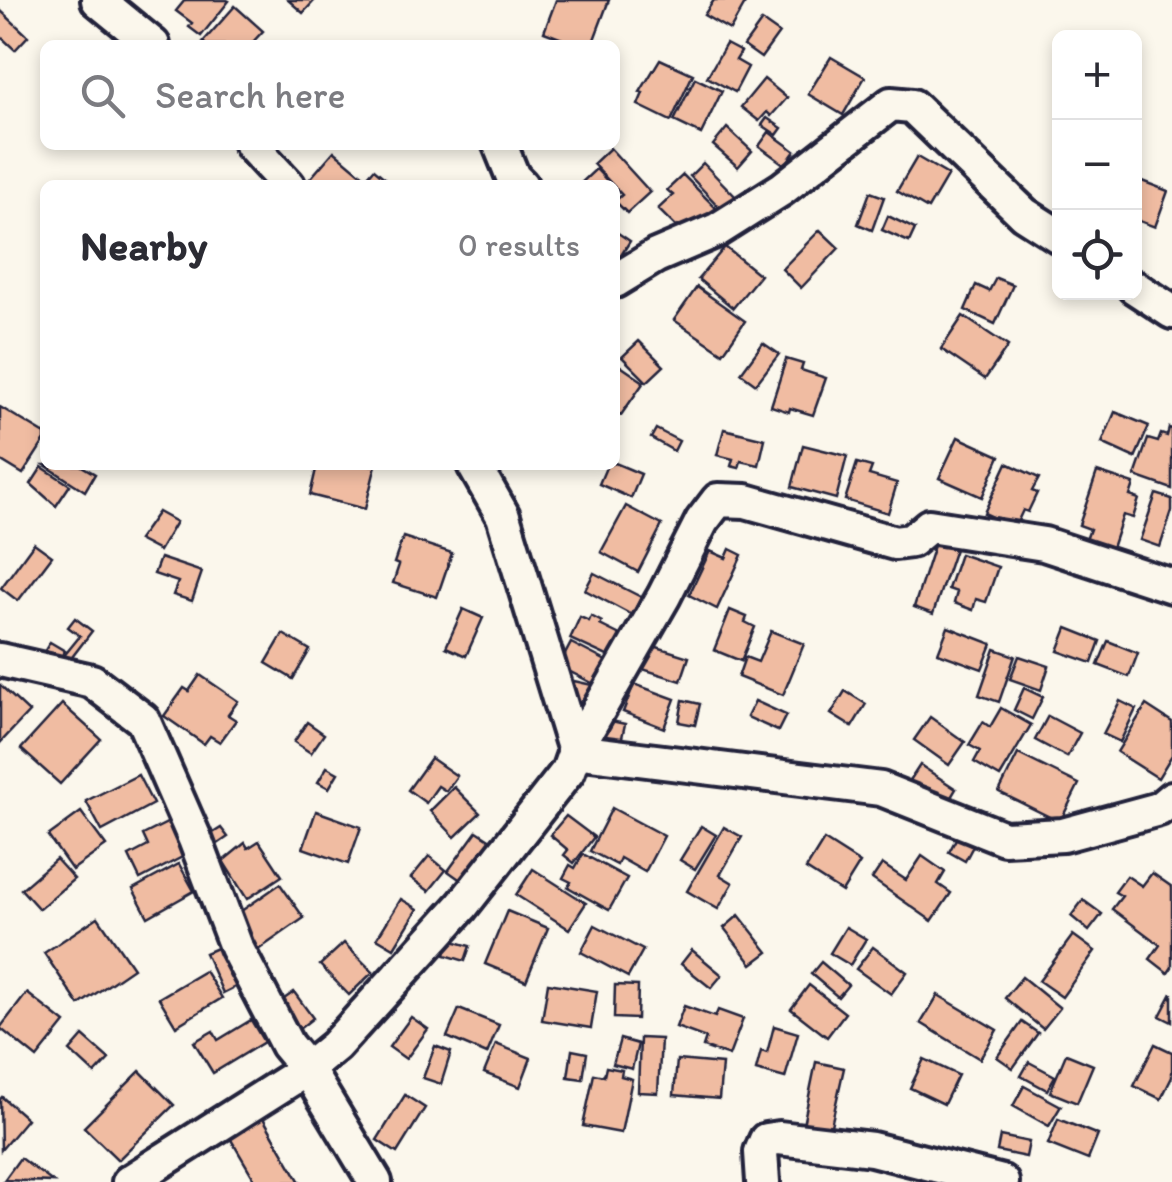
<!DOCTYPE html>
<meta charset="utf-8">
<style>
:root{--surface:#fff;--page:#f7f7f7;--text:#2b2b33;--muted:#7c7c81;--line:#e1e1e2}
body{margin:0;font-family:Itim,sans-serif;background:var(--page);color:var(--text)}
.controls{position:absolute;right:30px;top:30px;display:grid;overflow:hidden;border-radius:15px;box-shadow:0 5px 15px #0003}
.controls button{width:90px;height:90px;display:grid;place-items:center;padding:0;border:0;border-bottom:2px solid var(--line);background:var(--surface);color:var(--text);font:50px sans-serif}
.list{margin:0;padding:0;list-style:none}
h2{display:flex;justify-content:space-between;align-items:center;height:130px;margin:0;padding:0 40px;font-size:42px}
h2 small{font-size:32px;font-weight:400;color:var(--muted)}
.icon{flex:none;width:55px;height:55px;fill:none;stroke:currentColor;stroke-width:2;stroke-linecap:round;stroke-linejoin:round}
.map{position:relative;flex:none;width:1172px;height:1182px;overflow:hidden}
.search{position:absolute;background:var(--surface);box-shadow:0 5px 15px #0003;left:40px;top:40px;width:580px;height:110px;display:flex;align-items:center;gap:25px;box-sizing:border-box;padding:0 35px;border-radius:15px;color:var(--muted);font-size:38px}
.panel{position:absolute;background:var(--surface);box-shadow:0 5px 15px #0003;left:40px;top:180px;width:580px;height:290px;border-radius:15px}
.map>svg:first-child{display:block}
.building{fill:#f0bca2;stroke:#22223b;stroke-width:2.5}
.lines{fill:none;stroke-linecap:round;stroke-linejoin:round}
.minor-casing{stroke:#22223b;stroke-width:40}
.minor{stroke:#fbf7ec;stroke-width:32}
</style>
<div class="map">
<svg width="1172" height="1182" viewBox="0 0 1172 1182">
<rect width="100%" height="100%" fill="#fbf7ec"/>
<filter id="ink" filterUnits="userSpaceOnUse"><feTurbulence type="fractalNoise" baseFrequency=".01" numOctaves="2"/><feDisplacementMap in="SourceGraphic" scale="20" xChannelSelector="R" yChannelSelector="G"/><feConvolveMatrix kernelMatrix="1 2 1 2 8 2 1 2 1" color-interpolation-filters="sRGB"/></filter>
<g filter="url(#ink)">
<g class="building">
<path d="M185,0H227L229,1L201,36L189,27L192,23L176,11Z"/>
<path d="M288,0H315L303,13Z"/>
<path d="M556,0H609L592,45H578L544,32Z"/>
<path d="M714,0H747L730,30L704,15Z"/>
<path d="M235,6L263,31L250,45H206L203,42Z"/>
<path d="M0,10L28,36L15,50L0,36Z"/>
<path d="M762,21L779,33L761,58L744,46Z"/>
<path d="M726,44L741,52L736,60L748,67L735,92L707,77Z"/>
<path d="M831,57L865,77L843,115L808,94Z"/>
<path d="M660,59L693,74L671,121L638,105L643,93L640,92Z"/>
<path d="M695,78L722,91L701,134L674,121Z"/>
<path d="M764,79L787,98L771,116L767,112L759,121L741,107Z"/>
<path d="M767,118L782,128L777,135L762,125Z"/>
<path d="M727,128L752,151L738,167L713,145Z"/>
<path d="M769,132L795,151L785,165L759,146Z"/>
<path d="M610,148L650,192L627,213L615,201L622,195L593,164Z"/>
<path d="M334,151L366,178L374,169L393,185H310L312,183L309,180Z"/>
<path d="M917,157L948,175L928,209L897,191Z"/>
<path d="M703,163L736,197L722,210L690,176Z"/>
<path d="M596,169L611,185H579Z"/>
<path d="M683,175L719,211L683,234L658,209L673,195L667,190Z"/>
<path d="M1134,178L1168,191L1155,227L1134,219Z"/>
<path d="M870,192L884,197L872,230L858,224Z"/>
<path d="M888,216L915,229L909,242L882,230Z"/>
<path d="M820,230L839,248L801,288L782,269Z"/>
<path d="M615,231L630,241L620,257L615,254Z"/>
<path d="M725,247L760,275L733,308L698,279Z"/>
<path d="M996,278L1013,285L995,324L965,310L976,285L989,291Z"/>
<path d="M697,287L745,321L723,353L674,320Z"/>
<path d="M963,316L1008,346L985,379L941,349Z"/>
<path d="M639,341L664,366L647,382L622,357Z"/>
<path d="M763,343L779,354L756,384L741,373Z"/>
<path d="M786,359L803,364L801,370L826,378L813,415L790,408L789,412L771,406Z"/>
<path d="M619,365L644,382L621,415L615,411V370Z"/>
<path d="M0,407L45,434V440L23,474L0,460Z"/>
<path d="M1115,412L1149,426L1135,458L1102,443Z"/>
<path d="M1169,428L1172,429V489L1135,476L1148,439L1158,442L1161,434L1167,436Z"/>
<path d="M656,429L679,441L674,451L651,438Z"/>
<path d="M724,429L765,439L759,465L741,461L739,468L731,466L733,459L717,455Z"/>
<path d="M958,437L1000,456L982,497L939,478Z"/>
<path d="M803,445L847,456L836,499L792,487Z"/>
<path d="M615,463L641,474L631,498L599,484L607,465Z"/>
<path d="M857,463L872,467L869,475L897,483L888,513L845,500Z"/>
<path d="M1007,463L1039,478L1032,491L1037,493L1028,512L1023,510L1015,527L984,513Z"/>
<path d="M45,465H80L95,474L85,491Z"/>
<path d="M317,465H376L365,509L310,495Z"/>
<path d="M42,467L70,485L56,506L31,484Z"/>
<path d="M1097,472L1134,484L1130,496L1139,499L1133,518L1123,515L1112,548L1086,540L1090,529L1079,525Z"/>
<path d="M1156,494L1172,499V511L1160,547L1140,540Z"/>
<path d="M626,506L662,525L638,572L601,552Z"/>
<path d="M158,512L176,522L159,551L138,540Z"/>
<path d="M403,537L452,553L437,597L393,583L399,565L394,563Z"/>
<path d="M936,539L956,546L933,614L914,607Z"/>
<path d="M34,543L52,556L18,601L1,588Z"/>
<path d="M730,549L742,555L717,609L689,595L710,551L726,558Z"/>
<path d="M960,554L998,567L986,602L976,599L973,610L954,603L957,592L948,589Z"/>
<path d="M160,558L202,572L192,601L173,595L178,582L154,574Z"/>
<path d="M594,573L641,597L632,615L585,590Z"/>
<path d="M463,609L483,618L466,656L446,647Z"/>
<path d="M730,610L747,617L745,622L755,627L741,661L714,650Z"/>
<path d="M591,616L602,622L600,625L628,639L618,661L570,639L580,617L589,621Z"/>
<path d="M75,618L92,631L69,661L63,657L80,636L68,627Z"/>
<path d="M948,627L992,644L982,669L938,653Z"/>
<path d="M1067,628L1100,641L1092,663L1058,651Z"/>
<path d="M771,631L804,644L783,695L738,677L745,657L758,662Z"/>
<path d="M283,634L310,650L293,679L266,663Z"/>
<path d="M1108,641L1138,653L1129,677L1098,665Z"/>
<path d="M50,642L65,651L58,661L44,652Z"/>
<path d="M641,642L689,657L681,681L633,666Z"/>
<path d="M571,643L608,662L596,685L559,666Z"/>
<path d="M995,649L1015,656L999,702L979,695Z"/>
<path d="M1019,656L1049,666L1041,690L1010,679Z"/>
<path d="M200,675L238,701L228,715L236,720L220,742L210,736L204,744L164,716L184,688L189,691Z"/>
<path d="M574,681L592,685L588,705L569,701Z"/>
<path d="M634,684L675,699L664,728L623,712Z"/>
<path d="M0,685L29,712L0,743Z"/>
<path d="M1024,688L1043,697L1032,719L1014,710Z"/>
<path d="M845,691L866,704L852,727L831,714Z"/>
<path d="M683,700L700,704L695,725L679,722Z"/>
<path d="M755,701L786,715L778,731L747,717Z"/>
<path d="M1120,701L1136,709L1120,742L1103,734Z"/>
<path d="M62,704L101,739L60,784L21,749Z"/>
<path d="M1146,705L1172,722V755L1158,778L1117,752Z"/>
<path d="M1001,708L1031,725L1000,777L974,762L980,751L969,745L983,722L990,727Z"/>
<path d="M1048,716L1080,733L1067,757L1035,740Z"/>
<path d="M930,717L965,742L949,765L914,740Z"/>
<path d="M602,719L625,724L621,742L598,736Z"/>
<path d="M307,722L324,734L311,753L294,742Z"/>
<path d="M1018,754L1079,784L1060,822L999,792Z"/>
<path d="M431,758L457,776L446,791L438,786L426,803L408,790Z"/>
<path d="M920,765L956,789L944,809L907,785Z"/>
<path d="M327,767L338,773L329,788L318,782Z"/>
<path d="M138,775L153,804L102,831L86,801Z"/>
<path d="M454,787L480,813L455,837L430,811Z"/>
<path d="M612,808L664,836L645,872L620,858L617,865L590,851Z"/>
<path d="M316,811L361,827L348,864L303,848Z"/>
<path d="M81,812L106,846L72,870L48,836Z"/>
<path d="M566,816L594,837L574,863L564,855L568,850L550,835Z"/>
<path d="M171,821L188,854L140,879L129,856L148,846L143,835Z"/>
<path d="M701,826L716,835L695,869L680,860Z"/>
<path d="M724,827L742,837L720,875L733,883L718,909L687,891Z"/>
<path d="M221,828L228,837L212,848L205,838Z"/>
<path d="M477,831L491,840L462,881L448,871Z"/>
<path d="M957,837L973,846L965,861L949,852Z"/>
<path d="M824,840L860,863L842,892L806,869Z"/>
<path d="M259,841L282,876L247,899L223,861L245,843L248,848Z"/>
<path d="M583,854L627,878L609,910L568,887L571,882L563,878L570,865L575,868Z"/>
<path d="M429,856L446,870L429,891L411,878Z"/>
<path d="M922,856L945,872L938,884L951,893L932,921L872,879L882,864L906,880Z"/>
<path d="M56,859L74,879L39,909L21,889Z"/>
<path d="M179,864L194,891L148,917L133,889Z"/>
<path d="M533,869L586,903L569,929L516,895Z"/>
<path d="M1152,873L1172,887V967L1168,973L1150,959L1160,945L1112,909L1122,896L1115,892L1127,876L1142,886Z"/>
<path d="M280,884L304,918L258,950L234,916Z"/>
<path d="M401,899L418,909L394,948L377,938Z"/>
<path d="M1083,900L1102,914L1089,931L1071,916Z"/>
<path d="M507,911L548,928L526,981L485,964Z"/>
<path d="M739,915L768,952L752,964L724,928Z"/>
<path d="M98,917L133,968L79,1005L44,953Z"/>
<path d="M595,925L643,950L628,977L581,952Z"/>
<path d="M846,927L866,939L850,965L830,953Z"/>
<path d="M1073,935L1095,951L1062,997L1039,981Z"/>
<path d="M449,940L470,946L465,961L445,955Z"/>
<path d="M344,943L373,972L349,995L320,965Z"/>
<path d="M226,944L243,983L223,993L205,953Z"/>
<path d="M873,947L907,972L891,994L856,969Z"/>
<path d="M692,950L722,975L711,988L681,964Z"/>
<path d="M821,962L848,985L838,997L811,974Z"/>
<path d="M205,971L222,998L176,1026L159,998Z"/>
<path d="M1022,977L1060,1008L1043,1029L1005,998Z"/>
<path d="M548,983L597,991L591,1028L542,1020Z"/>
<path d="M615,985L638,986L637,1019L614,1018Z"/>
<path d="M809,985L845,1013L827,1037L791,1009Z"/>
<path d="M294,992L313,1018L294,1033L274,1006Z"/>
<path d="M27,993L65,1023L37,1058L0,1028Z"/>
<path d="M1172,993V1022L1160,1016Z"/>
<path d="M938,995L997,1030L980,1059L921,1023Z"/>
<path d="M684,1006L715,1017L718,1010L743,1019L729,1056L703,1047L706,1038L676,1027Z"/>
<path d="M459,1009L499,1025L487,1054L447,1037Z"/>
<path d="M411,1017L428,1029L406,1059L389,1047Z"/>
<path d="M251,1020L264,1042L213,1073L194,1042L213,1031L218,1040Z"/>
<path d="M1022,1022L1038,1033L1013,1068L997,1057Z"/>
<path d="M774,1026L798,1033L785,1078L756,1070L761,1051L767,1053Z"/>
<path d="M83,1036L109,1059L95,1074L70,1051Z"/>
<path d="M640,1038L661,1039L658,1093L638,1092Z"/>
<path d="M620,1039L638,1044L632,1069L613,1064Z"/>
<path d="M496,1044L531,1058L520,1087L484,1073Z"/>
<path d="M1155,1044L1172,1052V1077L1161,1099L1134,1086Z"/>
<path d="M435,1046L451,1052L441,1084L423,1078Z"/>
<path d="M572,1050L587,1053L583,1079L568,1077Z"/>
<path d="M1066,1054L1093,1065L1077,1103L1050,1092Z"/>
<path d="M924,1059L958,1075L944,1104L910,1088Z"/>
<path d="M677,1060L722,1064L719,1099L674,1095Z"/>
<path d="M816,1062L844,1068L830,1130L803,1125Z"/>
<path d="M1029,1062L1055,1076L1047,1090L1021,1076Z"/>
<path d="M606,1067L622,1070L621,1076L632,1079L621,1133L583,1126L594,1074L604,1076Z"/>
<path d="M140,1071L174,1105L118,1160L84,1127Z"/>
<path d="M1024,1086L1061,1106L1049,1126L1013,1106Z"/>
<path d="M405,1095L425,1108L397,1153L377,1140Z"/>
<path d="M2,1097L27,1119L1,1150L0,1099Z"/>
<path d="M263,1118L300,1182H256L230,1138Z"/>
<path d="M1058,1119L1098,1135L1088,1160L1048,1144Z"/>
<path d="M1000,1136L1029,1142L1026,1157L997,1151Z"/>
<path d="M20,1158L53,1182L4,1180Z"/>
</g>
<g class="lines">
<defs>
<g id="minor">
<path d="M98,0L153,45"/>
<path d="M251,145L288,185"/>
<path d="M500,145L513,177L521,185"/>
<path d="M615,281L656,256L717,230L782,189L891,104L912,106L1024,214L1060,237"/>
<path d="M1134,287L1172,312"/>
<path d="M474,465L503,516L575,751"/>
<path d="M0,660L92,681L143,720L195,839L236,947L287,1045L307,1069L375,1182"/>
<path d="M575,751L881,789L1004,838L1063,835L1159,809L1172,798"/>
<path d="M129,1182L307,1069L335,1046L462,906L568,771L575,751L664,596L702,521L718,500L746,501L895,543L911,541L929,526L1044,544L1172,586"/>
<path d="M763,1182L761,1152L766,1140L779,1138L872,1149L1002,1182"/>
</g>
</defs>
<use href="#minor" class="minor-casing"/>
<use href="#minor" class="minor"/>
</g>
</g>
</svg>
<div class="controls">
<button>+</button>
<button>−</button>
<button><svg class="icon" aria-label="locate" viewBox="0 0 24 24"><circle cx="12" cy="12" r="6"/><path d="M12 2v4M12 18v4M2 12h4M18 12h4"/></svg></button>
</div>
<div class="search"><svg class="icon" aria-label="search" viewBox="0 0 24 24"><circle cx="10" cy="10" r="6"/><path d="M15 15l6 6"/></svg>Search here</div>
<section class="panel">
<h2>Nearby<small>0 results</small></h2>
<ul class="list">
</ul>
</section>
</div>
